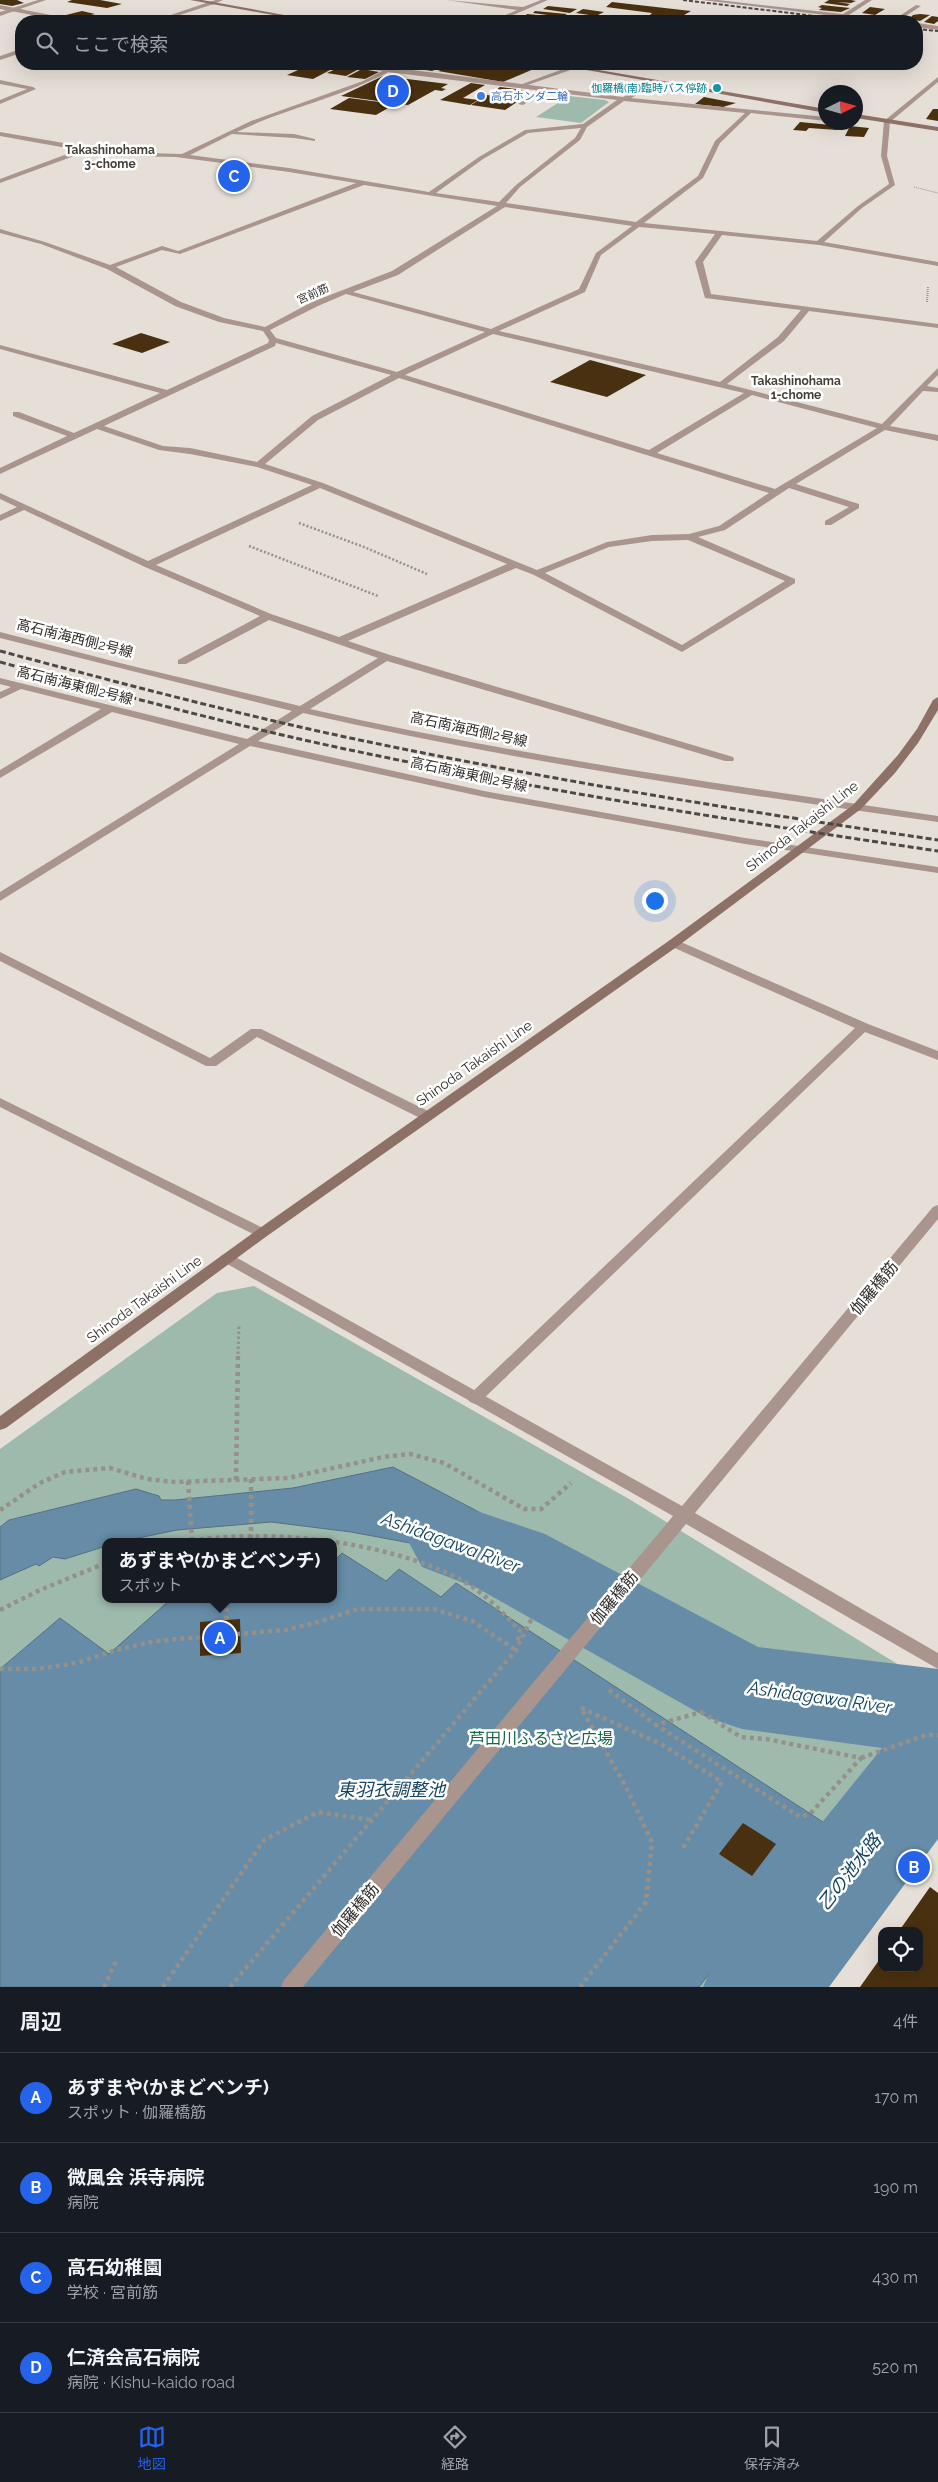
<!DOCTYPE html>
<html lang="ja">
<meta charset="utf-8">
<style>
:root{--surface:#171b24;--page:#20242c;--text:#f1f3f6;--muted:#9ea1a6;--line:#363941;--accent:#2563eb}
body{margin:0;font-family:Raleway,"Noto Sans JP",sans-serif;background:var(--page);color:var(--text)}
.controls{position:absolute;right:15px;bottom:15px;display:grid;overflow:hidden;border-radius:10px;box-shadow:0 5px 20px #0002}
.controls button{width:45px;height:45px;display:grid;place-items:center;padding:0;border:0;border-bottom:1px solid var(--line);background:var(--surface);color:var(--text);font:25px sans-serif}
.compass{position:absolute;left:818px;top:85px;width:45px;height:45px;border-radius:50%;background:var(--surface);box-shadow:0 5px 20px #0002;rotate:85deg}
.you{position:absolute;left:654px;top:900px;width:18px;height:18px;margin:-12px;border:4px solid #fff;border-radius:50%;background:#1a73e8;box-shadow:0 0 0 8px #1a73e833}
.badge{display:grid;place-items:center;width:32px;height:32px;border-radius:50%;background:var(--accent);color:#fff;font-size:16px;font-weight:700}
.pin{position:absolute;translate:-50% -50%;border:2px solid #fff;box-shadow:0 1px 5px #0006}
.popup{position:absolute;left:102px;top:1538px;width:235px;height:65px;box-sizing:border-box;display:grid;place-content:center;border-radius:10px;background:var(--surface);filter:drop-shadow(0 1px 4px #0005);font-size:16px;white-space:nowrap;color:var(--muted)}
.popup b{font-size:19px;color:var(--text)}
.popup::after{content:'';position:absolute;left:50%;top:100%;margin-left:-10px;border:10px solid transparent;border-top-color:var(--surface)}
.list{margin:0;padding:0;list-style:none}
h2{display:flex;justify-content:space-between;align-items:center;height:65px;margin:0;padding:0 20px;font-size:21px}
h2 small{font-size:16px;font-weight:400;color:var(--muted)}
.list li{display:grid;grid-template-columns:32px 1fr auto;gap:15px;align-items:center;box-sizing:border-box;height:90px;padding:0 20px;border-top:1px solid var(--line)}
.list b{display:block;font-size:19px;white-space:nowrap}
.list p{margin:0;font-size:16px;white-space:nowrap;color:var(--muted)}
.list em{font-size:16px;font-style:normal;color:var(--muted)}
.icon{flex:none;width:28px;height:28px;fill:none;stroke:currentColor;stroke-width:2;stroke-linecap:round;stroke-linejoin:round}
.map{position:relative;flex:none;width:938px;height:1987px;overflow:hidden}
.search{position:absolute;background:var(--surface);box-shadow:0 5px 20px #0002;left:15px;right:15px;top:15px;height:55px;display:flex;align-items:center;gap:12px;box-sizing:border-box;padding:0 18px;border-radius:20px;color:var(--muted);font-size:19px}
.sheet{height:425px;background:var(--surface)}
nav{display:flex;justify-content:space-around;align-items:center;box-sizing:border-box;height:70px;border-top:1px solid var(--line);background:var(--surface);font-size:14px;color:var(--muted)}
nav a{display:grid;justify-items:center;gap:2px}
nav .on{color:var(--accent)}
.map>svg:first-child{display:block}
.green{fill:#9ebaac;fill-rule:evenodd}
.water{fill:#668ca7;stroke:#567082}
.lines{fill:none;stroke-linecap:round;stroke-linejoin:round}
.river{fill:#668ca7;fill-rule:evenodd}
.building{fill:#493010}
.path-far4{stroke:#96908b;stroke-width:1;stroke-dasharray:1 1;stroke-linecap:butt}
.path-far3{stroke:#96908b;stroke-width:2;stroke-dasharray:1 1;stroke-linecap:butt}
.path-far2{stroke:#96908b;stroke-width:2.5;stroke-dasharray:2 2;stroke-linecap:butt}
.path-far1{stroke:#96908b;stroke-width:3;stroke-dasharray:2.5 2.5;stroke-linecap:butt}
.path{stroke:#96908b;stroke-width:4.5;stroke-dasharray:4 4;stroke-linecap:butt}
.service{fill:#a9958e;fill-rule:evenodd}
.minor{fill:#a9958e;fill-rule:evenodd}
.tertiary{fill:#a9958e;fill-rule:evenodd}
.secondary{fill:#8d7066;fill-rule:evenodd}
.rail-far1{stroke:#4c4845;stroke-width:2;stroke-dasharray:4 2;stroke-linecap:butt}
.rail{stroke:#4c4845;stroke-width:3;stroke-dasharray:6 3;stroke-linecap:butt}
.culture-dot{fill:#0f9aa8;stroke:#fff;stroke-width:2}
.shop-dot{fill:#3f7fe0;stroke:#fff;stroke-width:2}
.labels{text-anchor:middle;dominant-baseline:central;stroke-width:5;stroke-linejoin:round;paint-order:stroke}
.far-culture-label{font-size:11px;fill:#0d838f;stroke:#fff;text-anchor:end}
.far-shop-label{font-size:11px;fill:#366cbe;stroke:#fff;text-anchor:start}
.far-street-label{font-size:11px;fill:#312e2b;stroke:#fff}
.far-neighbourhood-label{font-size:12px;font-weight:bold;fill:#443f39;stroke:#fff}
.street-label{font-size:14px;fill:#312e2b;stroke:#fff}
.near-street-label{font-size:16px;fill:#312e2b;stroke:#fff}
.near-park-label{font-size:16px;fill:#166648;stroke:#fff}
.near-water-label{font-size:18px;font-style:italic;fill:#134461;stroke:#fff}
</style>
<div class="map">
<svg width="938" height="1987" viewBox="0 0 938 1987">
<rect width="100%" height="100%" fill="#e6dfd8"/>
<g class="green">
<path d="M569,96L605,100L609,102L581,123L536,117Z"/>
<path d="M254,1286L629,1499L938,1689V1801L893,1857L826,1824L708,1987H0V1449L217,1293ZM106,1542H334V1599H106Z"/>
</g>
<g class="water">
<path d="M393,1467L542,1545L537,1553L562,1566L534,1598L523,1593L525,1587L469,1561L421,1545L351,1532L271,1522L177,1530L119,1542H106V1546L65,1559L53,1557L39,1566L36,1564L0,1580V1527L9,1520L136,1489L159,1496L161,1500H175L293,1488Z"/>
<path d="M342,1553L386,1581L399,1569L441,1597L456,1583L826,1824L699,1987H0V1669L60,1618L109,1654L171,1599H334V1561Z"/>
<path d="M680,1621L689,1636L730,1660L783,1676L828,1684L891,1685L903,1724C841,1727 779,1720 720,1695C696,1685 673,1670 650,1658Z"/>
<path d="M846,1833L878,1850L769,1987H731Z"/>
</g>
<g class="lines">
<path class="river" d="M456,1504L545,1534L758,1647L938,1669V1839L829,1987H703L720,1949L882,1748L742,1729L706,1717L477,1588L422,1567L408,1541L422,1515Z"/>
</g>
<g class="building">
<path d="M0,0H17L24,3L12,6L0,4Z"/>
<path d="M72,0H100L122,4L107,8L67,2Z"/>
<path d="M829,0H851L856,1L851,3L837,2L850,4L847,6L824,3Z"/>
<path d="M612,2L691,11L679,18L650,15L652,13L606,7Z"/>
<path d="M822,5L850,8L841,12L819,10L822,8L818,7Z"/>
<path d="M548,6L577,9L570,13L543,9Z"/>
<path d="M870,7L885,9L875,15L862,13Z"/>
<path d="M583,9L604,12L596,16L576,13Z"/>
<path d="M82,11L95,14L75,19L62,16Z"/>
<path d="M535,11L567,14L562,17L533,13Z"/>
<path d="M527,14L556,17L552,19L525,16Z"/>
<path d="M920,14L930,15L920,21L909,19L913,15Z"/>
<path d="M723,15L746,20H757L705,21Z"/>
<path d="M229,16H240L254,20L212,21Z"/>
<path d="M633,16L650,18L644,21L628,19Z"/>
<path d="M794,16L832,20V21L789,18Z"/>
<path d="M932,16L938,17V21L934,24L924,22Z"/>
<path d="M132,17L151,20V21H119Z"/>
<path d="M520,17L543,20V21H512Z"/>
<path d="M406,64H450L432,71L405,67L410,65Z"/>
<path d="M456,64H512L536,68L503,82L438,71Z"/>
<path d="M307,66L332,69L313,79L287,75Z"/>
<path d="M338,68L357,70L346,76L327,73Z"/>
<path d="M362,69L379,72L365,79L347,77Z"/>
<path d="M383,76L448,84L441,88L446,89L442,91L435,90L408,105L341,96Z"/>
<path d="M471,83L485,85L463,98L478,100L470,105L440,100Z"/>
<path d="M500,87L523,90L514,96L491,93Z"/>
<path d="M487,95L496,96L492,99L517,102L505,110L471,105Z"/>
<path d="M704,97L730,102L736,103L723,107L695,104Z"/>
<path d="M349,98L395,104L376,115L330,109Z"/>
<path d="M933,109H938V121L926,119Z"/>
<path d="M800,122L841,126L837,130L809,128L806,131L793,130Z"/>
<path d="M850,126L869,128L864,137L845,136Z"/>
<path d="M141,333L170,342L142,353L112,344Z"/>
<path d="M590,360L646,375L607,397L550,382Z"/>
<path d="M240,1619L241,1653L200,1656V1622Z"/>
<path d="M743,1823L776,1844L752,1876L719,1854Z"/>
<path d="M930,1887L938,1893V1987H860L882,1956V1968H919V1931H899Z"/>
</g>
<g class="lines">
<g class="path-far4">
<path d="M729,69L749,64"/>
<path d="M914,187L938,193"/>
</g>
<path class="path-far3" d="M927,302L928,286"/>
<g class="path-far2">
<path d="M299,523L364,547L427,574"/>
<path d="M249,546L378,596"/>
</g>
<path class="path-far1" d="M238,1354L239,1325"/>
<g class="path">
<path d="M251,1479V1538"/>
<path d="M236,1480L238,1352"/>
<path d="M188,1481L192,1540"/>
<path d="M0,1510L40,1483L65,1472L110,1468L147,1479L175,1482L288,1478L383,1457L410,1454L444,1463L524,1509H541L571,1483"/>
<path d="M184,1542C264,1527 391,1541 463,1581C485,1593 503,1613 520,1631L517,1644"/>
<path d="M0,1610L40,1590L106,1563"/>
<path d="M226,1636L227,1599"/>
<path d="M0,1669H37L77,1663L116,1650L155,1641L285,1630L319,1622L357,1609H434L472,1621L516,1650"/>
<path d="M609,1690L656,1725"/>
<path d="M581,1708L661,1744L722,1782L683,1848"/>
<path d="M701,1712L741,1737L766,1739L861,1758L810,1814L800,1817L656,1725Z"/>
<path d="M861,1758L926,1735H938"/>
<path d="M104,1987L116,1961"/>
<path d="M163,1987L264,1840L318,1812L371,1820"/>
<path d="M230,1987L516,1650L532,1618"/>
<path d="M580,1987L646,1902L652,1842L625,1785L581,1708"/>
</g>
<g class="service">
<path d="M212,1L214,4L161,21H153Z"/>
<path d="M574,65L576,68L522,87L517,86Z"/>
<path d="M544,88L546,91L523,105L518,104Z"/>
</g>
<g class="minor">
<path d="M215,0H223L212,5L209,3Z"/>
<path d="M446,0L523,7L541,0H548L499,21H492L517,10Z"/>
<path d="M702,0H718L843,14L865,0H872L849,15L889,21H874Z"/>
<path d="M0,5L71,19L74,21H64L0,9Z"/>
<path d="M916,5L921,6L898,21H892Z"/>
<path d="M917,23L938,26V30L917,27Z"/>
<path d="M21,49V53L0,60V56Z"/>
<path d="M338,64L389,67L623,97L660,80L662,83L631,98L826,117V121L751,113L720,143L703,178L644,223L817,241L858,206L889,184L881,156L884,121L938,77V82L890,122L887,156L895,185L862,208L824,242L938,262V266L819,245L722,235L703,262L711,294L938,324V328L809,311L784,341L727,384L882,424L938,368V375L927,386L938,388V392L923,391L890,426L938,435V441L885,430L796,484L859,504V508L831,525H825V521L849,507L789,488L725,530L698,537L795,579V583L682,652L534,575L516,568L348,641L390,655L733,757L734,759L733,761H725L387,661L310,709C518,756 728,785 938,816V822C725,792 513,761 303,713L258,741L484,791L745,838L938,867V873L745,844L484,797L250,746L0,901V892L239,744L112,712L0,778V770L101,709L21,689L0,699V692L11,687L0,684V678L247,739L292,711L0,638V632L128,665L300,706L378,658L269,620L186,664H178V660L260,616L145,567L24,510L0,521V515L17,507L0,499V493L148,561L312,485L257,467L190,454L159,450L97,429L0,474V468L67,436L13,416V412H19L74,433L160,393L0,349V345L167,390L268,343L269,340L263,331L219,322L175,306L107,269L41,244L0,233V229L45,242L110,265L162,246L178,251L356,183L289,172L176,157L116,156L85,152L0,183V179L78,150L0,136V132L116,152L182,154L251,121L363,81L382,71ZM388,72L617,100L583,124L525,130L479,157L429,192L289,168L190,155L232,134L294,138L315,141V139L294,134L237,132C286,108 340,98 388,72ZM624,101L745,113L715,141L698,176L636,222L506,203L520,187L580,140L587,127ZM581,128L575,138L516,185L499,202L436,193L483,159L528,133ZM364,185L497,206L392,271L312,302L265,327L224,318L181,302L116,267L162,250L180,254ZM505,207L632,226L596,253L579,289L491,329L353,292L398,275ZM639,227L715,234L695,262L705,298L801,310L778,337L720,382L499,331L585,292L601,255ZM346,294L485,332L397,372L276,338L270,330L318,306ZM493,334L744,393L649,450L405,375ZM276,343L391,375L312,416L257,462L190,448L163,446L104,426L275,346ZM399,378L769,493L719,526L689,534L652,535L607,542L537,570L323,483L265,464L318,420ZM752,395L877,428L775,489L657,453ZM320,488L507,564L339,637L271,614L156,565ZM688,540L785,581L682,645L545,573L609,547L652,541Z"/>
<path d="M0,80L33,87L36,89L0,104V100L27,89L0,84Z"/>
<path d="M674,939L868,1024L938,1051V1060L865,1032L480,1402L475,1404L470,1402L467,1398L470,1394L855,1028L670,946L668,943Z"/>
<path d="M0,952L210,1058L251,1029H261L432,1113L434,1116L427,1120L422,1119L257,1037L216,1066H206L0,961Z"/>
<path d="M0,1098L267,1230L269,1233L267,1236H257L0,1107Z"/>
</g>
<g class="tertiary">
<path d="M38,0H46L0,16V12Z"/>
<path d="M938,1205V1219L695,1513L938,1653V1669L686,1524L303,1987H281L284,1980L673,1516L222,1261L220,1258L222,1255H232L682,1506L933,1207Z"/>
</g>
<g class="secondary">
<path d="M190,0H202L317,21H306Z"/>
<path d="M553,64H564L826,109V113Z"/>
<path d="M856,114L938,127V131L856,118Z"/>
<path d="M938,697V710L918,743L895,773L861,809L678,946L267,1236L6,1428L0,1430V1416L257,1230L670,940L853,805L898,755L917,729L933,700Z"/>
</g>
<g class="rail-far1">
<path d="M683,0L856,21"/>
<path d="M917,29L938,31"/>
</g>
<g class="rail">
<path d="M0,651C116,682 233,713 350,738C545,779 741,811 938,840"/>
<path d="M0,662C116,694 232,725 350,750C545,791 741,822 938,851"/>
</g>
</g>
<circle class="culture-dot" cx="717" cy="88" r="5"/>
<circle class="shop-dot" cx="481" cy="96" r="5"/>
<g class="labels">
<g class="far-culture-label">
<text x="707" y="88">伽羅橋(南)臨時バス停跡</text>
</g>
<g class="far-shop-label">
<text x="491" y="96">高石ホンダ二輪</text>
</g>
<g class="far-street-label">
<text transform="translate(313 294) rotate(-24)">宮前筋</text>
</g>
<g class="far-neighbourhood-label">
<text x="110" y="150">Takashinohama<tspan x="110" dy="14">3-chome</tspan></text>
<text x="796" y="381">Takashinohama<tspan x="796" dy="14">1-chome</tspan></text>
</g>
<g class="street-label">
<text transform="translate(75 638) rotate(14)">高石南海西側2号線</text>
<text transform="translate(75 685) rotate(14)">高石南海東側2号線</text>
<text transform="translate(469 729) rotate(12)">高石南海西側2号線</text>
<text transform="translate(469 774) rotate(12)">高石南海東側2号線</text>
<text transform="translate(802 826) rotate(-38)">Shinoda Takaishi Line</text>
<text transform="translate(474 1063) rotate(-35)">Shinoda Takaishi Line</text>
<text transform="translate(144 1299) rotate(-36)">Shinoda Takaishi Line</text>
</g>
<g class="near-street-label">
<text transform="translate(874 1288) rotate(-50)">伽羅橋筋</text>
<text transform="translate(614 1598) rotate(-50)">伽羅橋筋</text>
<text transform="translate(355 1910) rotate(-50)">伽羅橋筋</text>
</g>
<g class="near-park-label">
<text x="541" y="1738">芦田川ふるさと広場</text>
</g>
<g class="near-water-label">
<text transform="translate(451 1542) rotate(20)">Ashidagawa River</text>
<text transform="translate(820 1697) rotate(8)">Ashidagawa River</text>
<text x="391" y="1789">東羽衣調整池</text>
<text transform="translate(849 1872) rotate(-52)">乙の池水路</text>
</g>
</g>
</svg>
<div class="controls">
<button><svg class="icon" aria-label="locate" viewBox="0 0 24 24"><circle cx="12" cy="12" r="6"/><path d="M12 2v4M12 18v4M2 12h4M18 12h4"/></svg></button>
</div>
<svg class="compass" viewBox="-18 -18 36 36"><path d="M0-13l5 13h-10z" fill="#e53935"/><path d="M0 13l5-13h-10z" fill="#9ea1a6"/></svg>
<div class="you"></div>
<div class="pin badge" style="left:220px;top:1638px">A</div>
<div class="popup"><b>あずまや(かまどベンチ)</b>スポット</div>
<div class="pin badge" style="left:914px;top:1867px">B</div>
<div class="pin badge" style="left:234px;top:176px">C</div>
<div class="pin badge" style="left:393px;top:91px">D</div>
<div class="search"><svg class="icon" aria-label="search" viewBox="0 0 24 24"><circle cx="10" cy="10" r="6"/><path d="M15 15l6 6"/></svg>ここで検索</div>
</div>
<section class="sheet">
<h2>周辺<small>4件</small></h2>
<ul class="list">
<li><span class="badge">A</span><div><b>あずまや(かまどベンチ)</b><p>スポット · 伽羅橋筋</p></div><em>170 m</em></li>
<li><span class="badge">B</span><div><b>微風会 浜寺病院</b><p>病院</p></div><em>190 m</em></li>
<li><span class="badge">C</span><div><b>高石幼稚園</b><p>学校 · 宮前筋</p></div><em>430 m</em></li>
<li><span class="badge">D</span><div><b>仁済会高石病院</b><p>病院 · Kishu-kaido road</p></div><em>520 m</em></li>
</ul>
</section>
<nav>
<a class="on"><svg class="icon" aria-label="map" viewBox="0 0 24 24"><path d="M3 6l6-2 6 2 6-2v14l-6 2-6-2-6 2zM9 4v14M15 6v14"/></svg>地図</a>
<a><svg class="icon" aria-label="directions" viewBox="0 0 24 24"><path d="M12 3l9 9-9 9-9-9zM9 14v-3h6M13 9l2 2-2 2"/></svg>経路</a>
<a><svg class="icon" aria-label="saved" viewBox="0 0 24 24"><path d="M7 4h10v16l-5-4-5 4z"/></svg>保存済み</a>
</nav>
